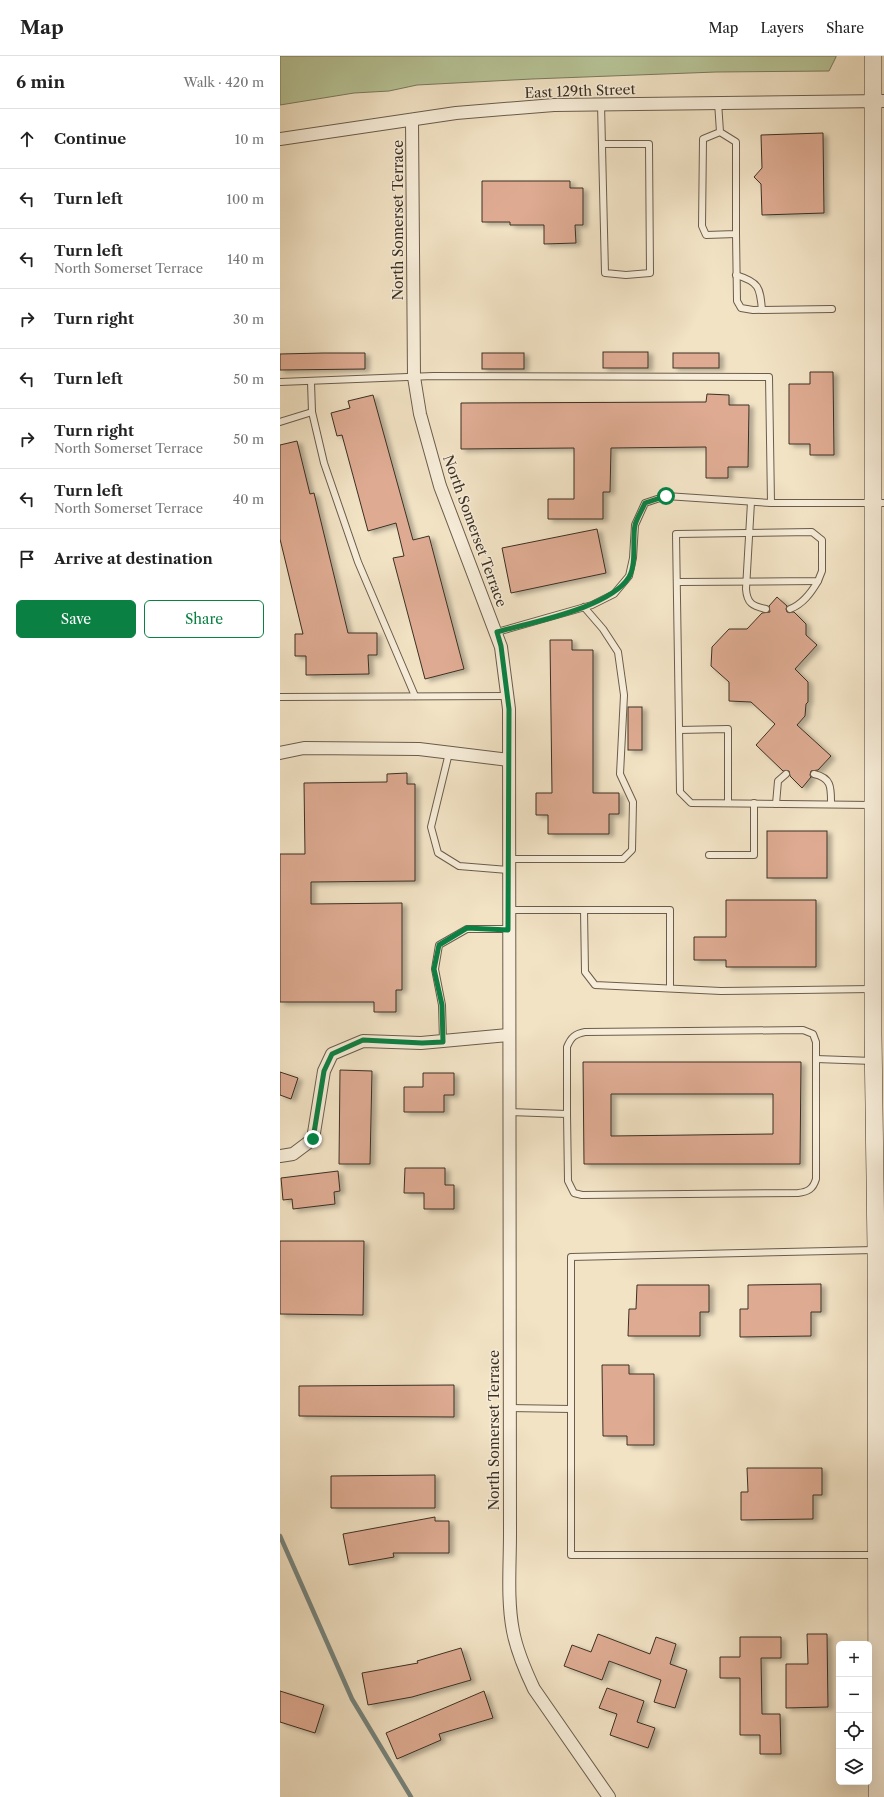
<!DOCTYPE html>
<meta charset="utf-8">
<style>
:root{--surface:#fff;--page:#f2f2f2;--text:#222;--muted:#767676;--line:#e0e0e0;--accent:#0b8043}
body{margin:0;font-family:"Libre Caslon Text",serif;background:var(--page);color:var(--text)}
.controls{position:absolute;right:12px;bottom:12px;display:grid;overflow:hidden;border-radius:6px;box-shadow:0 4px 16px #0002}
.controls button{width:36px;height:36px;display:grid;place-items:center;padding:0;border:0;border-bottom:1px solid var(--line);background:var(--surface);color:var(--text);font:20px sans-serif}
.stop{position:absolute;width:12px;height:12px;margin:-9px;border:3px solid #0b8043;border-radius:50%;background:#fff}
.stop.end{background:#0b8043;border-color:#fff;box-shadow:0 1px 4px #0008}
.list{margin:0;padding:0;list-style:none}
h2{display:flex;justify-content:space-between;align-items:center;height:52px;margin:0;padding:0 16px;font-size:17px}
h2 small{font-size:13px;font-weight:400;color:var(--muted)}
.list li{display:grid;grid-template-columns:26px 1fr auto;gap:12px;align-items:center;box-sizing:border-box;height:60px;padding:0 16px;border-top:1px solid var(--line)}
.list b{display:block;font-size:15px;white-space:nowrap}
.list p{margin:0;font-size:13px;white-space:nowrap;color:var(--muted)}
.list em{font-size:13px;font-style:normal;color:var(--muted)}
.actions{display:flex;gap:8px;padding:12px 16px}
.actions a{flex:1;padding:9px 0;border:1px solid var(--accent);border-radius:6px;text-align:center;font-size:14px;color:var(--accent)}
.actions .main{background:var(--accent);color:#fff}
.icon{flex:none;width:22px;height:22px;fill:none;stroke:currentColor;stroke-width:2;stroke-linecap:round;stroke-linejoin:round}
.map{position:relative;flex:none;width:604px;height:1741px;overflow:hidden}
header{display:flex;align-items:center;gap:24px;box-sizing:border-box;height:56px;padding:0 20px;background:var(--surface);border-bottom:1px solid var(--line)}
header strong{font-size:19px}
nav{display:flex;gap:22px;margin-inline-start:auto;font-size:14px}
main{display:flex}
aside{flex:1;background:var(--surface)}
.map>svg:first-child{display:block}
.green{fill:#b7c497;stroke:#7a7a5e}
.lines{fill:none;stroke-linecap:round;stroke-linejoin:round}
.stream{stroke:#76857f;stroke-width:4.5}
.building{fill:#deab92;stroke:#3c3024;fill-rule:evenodd;filter:url(#shadow)}
.lane-casing{stroke:#6a5d4c;stroke-width:8}
.street-casing{stroke:#6a5d4c;stroke-width:14}
.secondary-casing{stroke:#3c3024;stroke-width:18}
.lane{stroke:#f7edd9;stroke-width:6}
.street{stroke:#f7edd9;stroke-width:12}
.secondary{stroke:#f7edd9;stroke-width:17}
.route{stroke:#0b8043;stroke-width:5}
.labels{text-anchor:middle;dominant-baseline:central;stroke-width:3;stroke-linejoin:round;paint-order:stroke}
.street-label{font-size:14px;fill:#3c3024;stroke:#f7edd9}
</style>
<header>
<strong>Map</strong>
<nav><a>Map</a><a>Layers</a><a>Share</a></nav>
</header>
<main>
<aside>
<h2>6 min<small>Walk · 420 m</small></h2>
<ul class="list">
<li><svg class="icon" aria-label="ahead" viewBox="0 0 24 24"><path d="M12 20V5M6 11l6-6 6 6"/></svg><div><b>Continue</b></div><em>10 m</em></li>
<li><svg class="icon" aria-label="left" viewBox="0 0 24 24"><path d="M17 20v-9H6M10 6l-5 5 5 5"/></svg><div><b>Turn left</b></div><em>100 m</em></li>
<li><svg class="icon" aria-label="left" viewBox="0 0 24 24"><path d="M17 20v-9H6M10 6l-5 5 5 5"/></svg><div><b>Turn left</b><p>North Somerset Terrace</p></div><em>140 m</em></li>
<li><svg class="icon" aria-label="right" viewBox="0 0 24 24"><path d="M7 20v-9h11M14 6l5 5-5 5"/></svg><div><b>Turn right</b></div><em>30 m</em></li>
<li><svg class="icon" aria-label="left" viewBox="0 0 24 24"><path d="M17 20v-9H6M10 6l-5 5 5 5"/></svg><div><b>Turn left</b></div><em>50 m</em></li>
<li><svg class="icon" aria-label="right" viewBox="0 0 24 24"><path d="M7 20v-9h11M14 6l5 5-5 5"/></svg><div><b>Turn right</b><p>North Somerset Terrace</p></div><em>50 m</em></li>
<li><svg class="icon" aria-label="left" viewBox="0 0 24 24"><path d="M17 20v-9H6M10 6l-5 5 5 5"/></svg><div><b>Turn left</b><p>North Somerset Terrace</p></div><em>40 m</em></li>
<li><svg class="icon" aria-label="arrive" viewBox="0 0 24 24"><path d="M6 21V4h12l-3 4 3 4H6"/></svg><div><b>Arrive at destination</b></div></li>
</ul>
<div class="actions"><a class="main">Save</a><a>Share</a></div>
</aside>
<div class="map">
<svg width="604" height="1741" viewBox="0 0 604 1741">
<defs>
<filter id="shadow"><feDropShadow dx="4.5" dy="2.5" stdDeviation="2" flood-color="#0004"/></filter>
</defs>
<rect width="100%" height="100%" fill="#f2e3c5"/>
<filter id="stains"><feTurbulence type="fractalNoise" baseFrequency=".005" numOctaves="4"/><feColorMatrix values="0 0 0 0 .2 0 0 0 0 .09 0 0 0 0 .02 0 0 0 .5 -.17"/></filter>
<radialGradient id="worn" r=".72"><stop offset=".6" stop-color="#630" stop-opacity="0"/><stop offset="1" stop-color="#630" stop-opacity=".3"/></radialGradient>
<path class="green" d="M0,0H556V1L549,15L436,16L252,23L137,29L109,35L74,37L0,49Z"/>
<g class="lines">
<path class="stream" d="M0,1480L72,1643L131,1741"/>
</g>
<g class="building">
<path d="M543,77L544,157L482,159L481,128L474,121L482,112L481,79Z"/>
<path d="M202,125H290V132H303V169H295L296,187L264,188V169H230V166H202Z"/>
<rect x="323" y="296" width="45" height="16"/>
<path d="M43,297H85V313L0,314V298Z"/>
<rect x="202" y="297" width="42" height="16"/>
<rect x="393" y="297" width="46" height="15"/>
<path d="M530,316H553L554,399H530V388H509V328H530Z"/>
<path d="M427,338L449,339V349H469L468,411H448V422H426V391L331,392L330,436H323V463H268V443H294V392L181,393V347L426,346Z"/>
<path d="M93,339L133,484L149,480L184,613L145,623L113,502L124,500L116,467L88,475L62,379L57,380L51,357L70,352L68,345Z"/>
<path d="M17,385L30,438L34,437L68,577H97V599H88L89,618L26,619V600H15V578H23L0,483V389Z"/>
<path d="M317,473L326,517L231,537L222,492Z"/>
<path d="M497,541L507,550L506,553L507,556H514L526,568V579L537,589L515,613L528,626V646L526,648L525,660L517,669L551,700L538,714L531,715L530,719L531,721L522,732L510,720L509,715H503L476,689L495,668L471,646L449,645V626L431,610L432,591L449,573H467L482,557L490,556L489,550Z"/>
<path d="M270,584H292V594H313V737H339V758H329V778H268V759H256V737H272Z"/>
<rect x="348" y="651" width="14" height="43"/>
<path d="M127,717V728H135V825L31,826V848L122,847V934H116V956H94V946H0V798H25L24,727L107,726V718Z"/>
<rect x="487" y="775" width="60" height="47"/>
<path d="M446,844H536V911H446V904H414V881H446Z"/>
<path d="M303,1006H521L520,1108H304ZM331,1038H493V1078L331,1080Z"/>
<path d="M60,1014L92,1015L90,1108H59Z"/>
<path d="M0,1016L18,1022L11,1043L0,1039Z"/>
<path d="M143,1017H174V1039H164V1056H124V1031H143Z"/>
<path d="M125,1112H165V1129H174V1153H144V1137H124Z"/>
<path d="M58,1115L60,1135L54,1136L55,1148L13,1153L12,1143L3,1144L1,1122Z"/>
<path d="M0,1185H84L83,1259L0,1258Z"/>
<path d="M541,1228V1256H531V1280L460,1281V1253H468V1229Z"/>
<path d="M357,1229H429V1256H420V1280H348L349,1253H356Z"/>
<path d="M322,1309H349V1318H374V1389H347V1380H323Z"/>
<path d="M174,1329V1361L19,1360V1330Z"/>
<path d="M467,1412H542V1439H533V1463L461,1464V1436H468Z"/>
<path d="M155,1419V1452H51V1420Z"/>
<path d="M155,1461V1465H169V1497H113L114,1501L69,1509L63,1478Z"/>
<path d="M318,1578L370,1598L376,1581L396,1588L390,1608L407,1614L395,1652L374,1646L381,1624L329,1605L322,1624L284,1610L292,1589L311,1596Z"/>
<path d="M527,1578H547L548,1651L506,1652V1608H528Z"/>
<path d="M460,1581H501V1602H481L482,1658H500L501,1698H480V1679H460V1622H440V1601H460Z"/>
<path d="M181,1592L191,1624L132,1641L88,1649L82,1617L138,1607L137,1605Z"/>
<path d="M327,1632L364,1645L357,1666L375,1672L368,1692L330,1679L337,1658L319,1652Z"/>
<path d="M0,1635L44,1649L35,1677L0,1666Z"/>
<path d="M204,1635L213,1662L159,1678L161,1684L117,1703L106,1677Z"/>
</g>
<g class="lines">
<defs>
<g id="lane">
<path d="M438,46L440,76L456,86V178L426,179L422,170L423,83L440,76"/>
<path d="M321,48L325,217L346,219L370,217L369,88H322"/>
<path d="M456,178L457,245L461,252L473,254L552,253"/>
<path d="M456,219C479,226 480,231 482,254"/>
<path d="M0,326L153,320L489,321L491,447"/>
<path d="M31,326L32,356L44,407L78,506L135,640"/>
<path d="M0,366L32,356"/>
<path d="M471,446L466,533C467,547 472,550 486,553"/>
<path d="M397,526L538,525L542,515V484L532,476L396,478L400,736L411,747L592,749"/>
<path d="M510,553C523,548 531,537 538,525"/>
<path d="M217,576L312,549L334,538L349,520L353,502L355,469L365,447L386,440L491,447H604"/>
<path d="M0,641L228,640"/>
<path d="M399,674L448,673V747"/>
<path d="M169,697L151,771L158,797L179,810L228,814"/>
<path d="M534,718C552,722 551,732 551,748"/>
<path d="M496,748L498,725L506,718"/>
<path d="M429,799H474V747"/>
<path d="M228,803H343L352,794L353,746L340,718L344,639L338,596L323,573L304,551"/>
<path d="M228,854H304L305,916L315,929L441,935L592,933"/>
<path d="M304,854H390V932"/>
<path d="M163,985L162,949L155,913L159,889L187,873H228"/>
<path d="M536,1003L593,1005"/>
<path d="M229,1056L287,1058V991C291,981 295,978 305,976L523,974L533,978L536,986V1123C533,1133 528,1136 518,1137L302,1139L294,1137L288,1125L287,1058"/>
<path d="M594,1194L291,1201V1499H595"/>
<path d="M229,1352L291,1353"/>
</g>
<g id="street">
<path d="M132,64L134,321L140,358L160,430L221,591L229,653L230,1477C230,1510 227,1544 233,1575C237,1596 245,1614 254,1633L329,1741"/>
<path d="M0,83L176,57L274,49L604,45"/>
<path d="M0,697L24,692L139,693L229,704"/>
<path d="M0,1100L13,1098L33,1083L44,1015L52,998L83,985L141,987L228,979"/>
</g>
<path id="secondary" d="M593,0V978L596,1194L597,1741"/>
</defs>
<use href="#lane" class="lane-casing"/>
<use href="#street" class="street-casing"/>
<use href="#secondary" class="secondary-casing"/>
<use href="#lane" class="lane"/>
<use href="#street" class="street"/>
<use href="#secondary" class="secondary"/>
</g>
<g class="lines">
<path class="route" d="M33,1083L44,1015L52,998L83,984L142,987L163,986L162,949L154,913L159,889L187,872L228,874L229,653L221,590L217,576C252,566 330,552 349,521C357,507 352,484 355,469C357,462 362,454 365,447L386,440"/>
</g>
<g class="labels">
<g class="street-label">
<text transform="translate(300 35) rotate(-2)">East 129th Street</text>
<text transform="translate(118 164) rotate(-90)">North Somerset Terrace</text>
<text transform="translate(195 475) rotate(70)">North Somerset Terrace</text>
<text transform="translate(214 1374) rotate(-90)">North Somerset Terrace</text>
</g>
</g>
<rect width="100%" height="100%" filter="url(#stains)"/>
<rect width="100%" height="100%" fill="url(#worn)"/>
</svg>
<div class="controls">
<button>+</button>
<button>−</button>
<button><svg class="icon" aria-label="locate" viewBox="0 0 24 24"><circle cx="12" cy="12" r="6"/><path d="M12 2v4M12 18v4M2 12h4M18 12h4"/></svg></button>
<button><svg class="icon" aria-label="layers" viewBox="0 0 24 24"><path d="M12 4l9 5-9 5-9-5zM3 14l9 5 9-5"/></svg></button>
</div>
<div class="stop" style="left:386px;top:440px"></div>
<div class="stop end" style="left:33px;top:1083px"></div>
</div>
</main>
